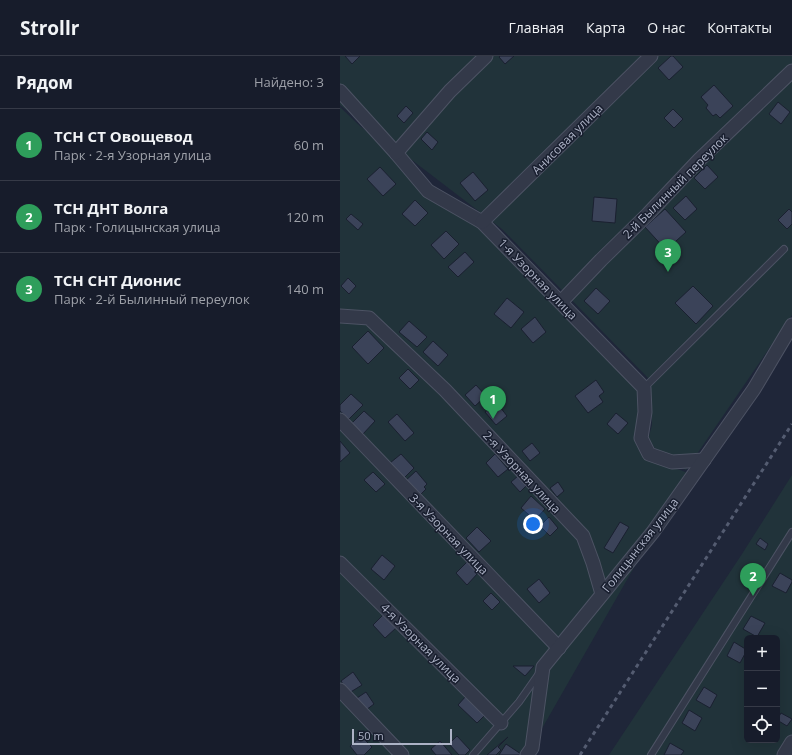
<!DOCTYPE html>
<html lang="ru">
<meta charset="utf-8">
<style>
:root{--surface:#171c2b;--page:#202533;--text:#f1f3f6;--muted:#9ea1a9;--line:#363a47;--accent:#7a99fe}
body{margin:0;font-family:"Open Sans",sans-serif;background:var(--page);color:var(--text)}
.controls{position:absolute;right:12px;bottom:12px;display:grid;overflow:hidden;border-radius:6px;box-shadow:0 4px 16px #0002}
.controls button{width:36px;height:36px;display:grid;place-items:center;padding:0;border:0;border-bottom:1px solid var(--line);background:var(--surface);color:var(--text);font:20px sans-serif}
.scale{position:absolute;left:12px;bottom:10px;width:100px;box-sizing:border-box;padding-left:4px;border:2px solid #adb3c6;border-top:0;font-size:11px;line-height:14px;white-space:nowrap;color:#adb3c6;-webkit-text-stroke:3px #181e2e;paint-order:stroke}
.you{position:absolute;left:193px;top:468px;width:14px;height:14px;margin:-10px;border:3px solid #fff;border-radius:50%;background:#1a73e8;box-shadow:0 0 0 6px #1a73e833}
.badge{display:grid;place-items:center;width:26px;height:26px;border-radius:50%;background:var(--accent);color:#fff;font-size:13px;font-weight:700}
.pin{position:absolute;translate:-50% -33px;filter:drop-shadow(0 1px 2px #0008)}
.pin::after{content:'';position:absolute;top:21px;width:14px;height:12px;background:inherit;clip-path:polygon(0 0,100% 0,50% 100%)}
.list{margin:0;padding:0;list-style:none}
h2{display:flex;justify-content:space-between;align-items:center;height:52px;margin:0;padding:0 16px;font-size:17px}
h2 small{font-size:13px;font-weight:400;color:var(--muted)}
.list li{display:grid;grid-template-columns:26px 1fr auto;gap:12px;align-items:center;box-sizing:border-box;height:72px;padding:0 16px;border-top:1px solid var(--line)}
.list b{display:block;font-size:15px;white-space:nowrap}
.list p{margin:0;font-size:13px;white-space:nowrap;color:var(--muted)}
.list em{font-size:13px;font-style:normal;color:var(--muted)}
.icon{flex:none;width:22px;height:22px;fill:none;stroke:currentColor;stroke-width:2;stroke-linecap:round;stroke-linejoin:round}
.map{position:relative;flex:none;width:452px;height:699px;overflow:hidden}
header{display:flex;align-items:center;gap:24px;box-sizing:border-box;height:56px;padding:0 20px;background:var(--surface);border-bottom:1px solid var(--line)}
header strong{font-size:19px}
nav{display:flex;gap:22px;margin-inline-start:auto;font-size:14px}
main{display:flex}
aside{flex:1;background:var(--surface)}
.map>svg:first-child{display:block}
.green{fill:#21333a;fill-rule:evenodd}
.building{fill:#3b4359;stroke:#1a2030}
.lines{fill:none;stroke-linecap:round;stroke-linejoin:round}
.service-casing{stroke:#4d5364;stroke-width:8}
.minor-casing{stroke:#4d5364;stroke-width:15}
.service{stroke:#333949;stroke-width:6}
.minor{stroke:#333949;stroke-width:13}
.rail{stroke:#545c71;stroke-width:3;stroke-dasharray:4 4;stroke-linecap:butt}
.labels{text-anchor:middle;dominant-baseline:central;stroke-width:3;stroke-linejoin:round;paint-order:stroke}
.street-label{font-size:12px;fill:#adb3c6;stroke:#181e2e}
</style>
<header>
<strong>Strollr</strong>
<nav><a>Главная</a><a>Карта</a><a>О нас</a><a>Контакты</a></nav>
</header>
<main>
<aside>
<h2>Рядом<small>Найдено: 3</small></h2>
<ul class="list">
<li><span class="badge" style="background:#2e9e5b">1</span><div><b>ТСН СТ Овощевод</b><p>Парк · 2-я Узорная улица</p></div><em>60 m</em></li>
<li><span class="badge" style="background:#2e9e5b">2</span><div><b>ТСН ДНТ Волга</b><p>Парк · Голицынская улица</p></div><em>120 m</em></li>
<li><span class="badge" style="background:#2e9e5b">3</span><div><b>ТСН СНТ Дионис</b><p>Парк · 2-й Былинный переулок</p></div><em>140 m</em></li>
</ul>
</aside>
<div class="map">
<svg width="452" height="699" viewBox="0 0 452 699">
<rect width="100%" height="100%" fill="#1f2639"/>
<g class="green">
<path d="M0,0H452V259L346,414L319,397L308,384L312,369L310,324L162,173L0,49Z"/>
<path d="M0,51L20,70L73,110L98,135L133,156L306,326L305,379L310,405L329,410L348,417L204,669L184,699H0Z"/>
<path d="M452,419V699H269L402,498ZM407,582H437V684H407Z"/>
</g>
<g class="building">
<path d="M5,0H20L12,8Z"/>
<path d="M160,0H174L165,8L159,1Z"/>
<path d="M331,0H333L343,11L329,24L318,12Z"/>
<path d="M374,29L393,50L380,62L376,58L373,60L366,52L368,49L361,41Z"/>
<path d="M438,46L450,56L441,68L429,58Z"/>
<path d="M66,50L73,57L64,67L57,60Z"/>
<path d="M333,53L343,63L334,72L324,62Z"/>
<path d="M87,76L98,86L92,94L81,83Z"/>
<path d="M367,109L378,121L365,133L354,122Z"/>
<path d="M40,111L56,128L43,140L27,123Z"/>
<path d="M133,116L148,134L135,145L120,127Z"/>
<path d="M346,140L357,153L345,164L333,152Z"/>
<path d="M254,141L277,143L275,167L252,165Z"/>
<path d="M75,144L88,157L75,170L62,158Z"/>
<path d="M325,153L346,176L326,194L305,171Z"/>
<path d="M449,153L452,156V168L447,173L438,164Z"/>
<path d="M11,158L23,168L18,174L6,163Z"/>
<path d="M106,175L119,188L104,203L91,189Z"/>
<path d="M125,196L134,206L118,221L108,211Z"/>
<path d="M8,222L16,230L9,238L1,230Z"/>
<path d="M353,230L373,250L356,268L335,247Z"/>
<path d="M256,232L270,245L258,258L244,245Z"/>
<path d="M167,242L184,256L171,272L154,258Z"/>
<path d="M195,261L206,276L193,287L181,273Z"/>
<path d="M69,265L87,281L77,291L59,276Z"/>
<path d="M28,275L44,292L28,308L12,291Z"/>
<path d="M93,285L108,299L98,310L83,296Z"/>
<path d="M68,313L79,324L70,333L59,322Z"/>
<path d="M256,324L264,336L259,340L263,346L248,357L235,340Z"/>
<path d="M136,329L146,340L135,350L125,339Z"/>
<path d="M11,338L23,349L9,363L0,355V349Z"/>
<path d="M157,347L167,360L156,369L145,356Z"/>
<path d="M24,355L35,365L23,378L12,367Z"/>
<path d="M276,357L288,367L278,378L267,368Z"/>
<path d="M57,358L74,377L65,385L48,366Z"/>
<path d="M0,385L10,397L0,406Z"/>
<path d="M192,387L200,397L190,405L182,395Z"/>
<path d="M61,398L74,412L64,422L50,407Z"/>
<path d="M155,398L168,413L158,421L146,407Z"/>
<path d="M76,415L87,428L84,431L86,433L80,439L64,426Z"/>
<path d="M33,416L45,428L36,436L24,424Z"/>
<path d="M178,420L187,429L180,436L171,426Z"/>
<path d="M218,426L224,435L217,441L210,432Z"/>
<path d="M191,440L205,453L195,464L181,452Z"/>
<path d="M209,461L218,472L210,480L200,470Z"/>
<path d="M280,466L289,471L273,497L264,492Z"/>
<path d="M137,471L151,485L139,496L126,482Z"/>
<path d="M420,482L428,488L425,494L416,488Z"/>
<path d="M42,499L55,510L44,524L31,513Z"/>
<path d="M127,506L138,517L127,529L116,517Z"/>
<path d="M440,517L452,524V526L446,537L432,530Z"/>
<path d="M199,523L210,537L199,547L187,533Z"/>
<path d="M151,537L160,546L152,554L143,545Z"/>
<path d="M44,558L56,572L45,582L33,569Z"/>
<path d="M411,560L425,567L417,581L403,573Z"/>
<path d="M394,586L407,594L400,607L387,600Z"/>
<path d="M173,610H194L185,620Z"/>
<path d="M13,616L22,629L9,637L1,625Z"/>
<path d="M364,631L377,639L370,652L356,644Z"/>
<path d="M26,636L34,648L26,654L17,642Z"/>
<path d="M126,640L145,659L137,667L118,649Z"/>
<path d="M349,654L362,662L355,675L342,667Z"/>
<path d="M441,657L452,663L447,670L437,664Z"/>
<path d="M21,680L32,691L24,699H17L10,690Z"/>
<path d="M117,680L130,694L125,699H119L109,688Z"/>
<path d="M168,681L158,691L161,694L156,699H147Z"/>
<path d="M100,685L112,699H96L91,693Z"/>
<path d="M330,687L344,695L341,699H324Z"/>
<path d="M166,688L181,698L180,699H159Z"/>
</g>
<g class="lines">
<defs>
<g id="service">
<path d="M304,332L444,193"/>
<path d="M133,699L179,646L200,616"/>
<path d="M311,699L452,476"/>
</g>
<g id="minor">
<path d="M0,35L56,97L88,135L142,166L304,332L305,356L301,382L309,398L332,406L364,404"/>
<path d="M56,97L110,35L146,0"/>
<path d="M142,166L311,0"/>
<path d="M221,246L261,204L308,158L359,104L452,15"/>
<path d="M0,260L29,262L105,334L243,480L253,507L262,538"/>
<path d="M0,364L219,592"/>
<path d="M0,507L161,667"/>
<path d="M0,634L62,699"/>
<path d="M187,699L192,692L203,611L313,476L414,333L452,269"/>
<path d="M444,699L452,686"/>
</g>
</defs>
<use href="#service" class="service-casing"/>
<use href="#minor" class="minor-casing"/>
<use href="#service" class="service"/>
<use href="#minor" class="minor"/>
<path class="rail" d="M240,699L452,368"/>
</g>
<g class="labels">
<g class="street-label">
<text transform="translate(227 83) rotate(-45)">Анисовая улица</text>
<text transform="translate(335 130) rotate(-45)">2-й Былинный переулок</text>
<text transform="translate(198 223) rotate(46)">1-я Узорная улица</text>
<text transform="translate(182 416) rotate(47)">2-я Узорная улица</text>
<text transform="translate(109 478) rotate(46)">3-я Узорная улица</text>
<text transform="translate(300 489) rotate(-52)">Голицынская улица</text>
<text transform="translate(81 587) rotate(45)">4-я Узорная улица</text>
</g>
</g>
</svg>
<div class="controls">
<button>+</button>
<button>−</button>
<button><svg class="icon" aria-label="locate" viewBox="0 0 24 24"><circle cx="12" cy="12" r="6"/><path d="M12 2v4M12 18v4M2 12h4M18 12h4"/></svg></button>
</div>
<div class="scale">50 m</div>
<div class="you"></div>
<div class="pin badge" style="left:153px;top:363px;background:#2e9e5b">1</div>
<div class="pin badge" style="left:413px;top:540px;background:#2e9e5b">2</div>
<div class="pin badge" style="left:328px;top:216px;background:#2e9e5b">3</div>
</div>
</main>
